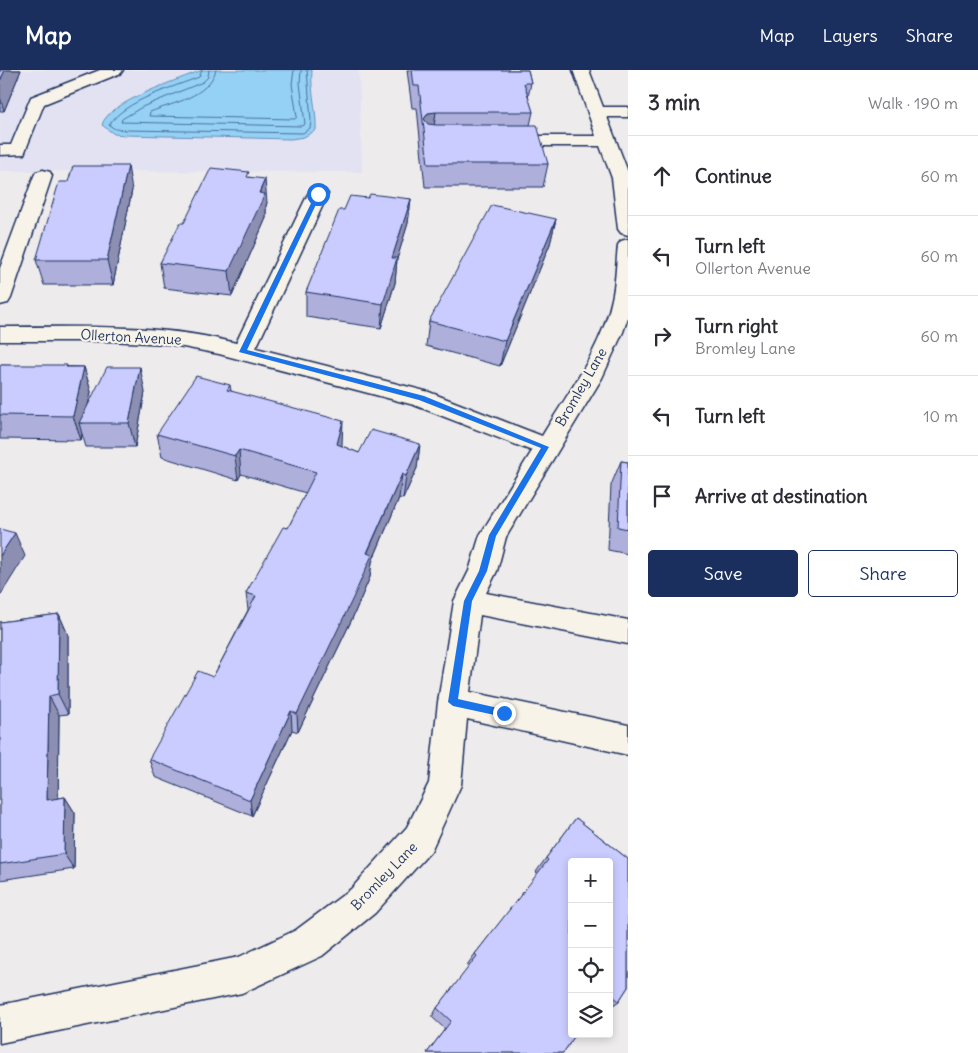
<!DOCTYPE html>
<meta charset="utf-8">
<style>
:root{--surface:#fff;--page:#f2f2f3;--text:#2b2b33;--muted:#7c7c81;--line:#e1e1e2;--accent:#1b2f5e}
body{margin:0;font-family:Delius,sans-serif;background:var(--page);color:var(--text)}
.controls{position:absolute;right:15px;bottom:15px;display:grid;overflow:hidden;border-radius:5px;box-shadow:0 2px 8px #0003}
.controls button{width:45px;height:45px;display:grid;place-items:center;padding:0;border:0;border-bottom:1px solid var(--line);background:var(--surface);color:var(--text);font:25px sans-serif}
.stop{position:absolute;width:15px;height:15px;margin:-11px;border:4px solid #1a73e8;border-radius:50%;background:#fff}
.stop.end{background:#1a73e8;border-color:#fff;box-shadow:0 1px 5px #0008}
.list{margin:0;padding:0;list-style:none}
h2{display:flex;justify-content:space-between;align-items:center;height:65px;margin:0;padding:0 20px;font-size:21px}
h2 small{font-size:16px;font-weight:400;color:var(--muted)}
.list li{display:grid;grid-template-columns:32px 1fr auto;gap:15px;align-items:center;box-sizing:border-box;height:80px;padding:0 20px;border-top:1px solid var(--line)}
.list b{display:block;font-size:19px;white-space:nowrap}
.list p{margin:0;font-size:16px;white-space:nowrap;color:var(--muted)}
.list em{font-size:16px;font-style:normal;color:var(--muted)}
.actions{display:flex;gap:10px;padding:15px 20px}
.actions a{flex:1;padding:11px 0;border:1px solid var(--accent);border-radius:5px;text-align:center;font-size:18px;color:var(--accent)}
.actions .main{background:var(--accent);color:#fff}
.icon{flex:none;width:28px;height:28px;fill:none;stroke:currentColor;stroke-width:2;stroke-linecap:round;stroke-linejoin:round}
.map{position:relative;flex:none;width:628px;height:983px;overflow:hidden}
header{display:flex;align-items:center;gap:30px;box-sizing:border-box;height:70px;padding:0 25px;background:var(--accent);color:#fff}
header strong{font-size:24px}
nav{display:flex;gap:28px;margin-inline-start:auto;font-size:18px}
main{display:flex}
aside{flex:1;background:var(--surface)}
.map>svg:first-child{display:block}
.built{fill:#e3e2f2}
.water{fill:#95d1f5;stroke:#6490b9}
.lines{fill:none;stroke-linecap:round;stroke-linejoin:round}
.shore{stroke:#4c709a;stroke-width:1}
.minor-casing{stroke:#1b2f5e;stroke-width:3}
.minor{fill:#f7f3e8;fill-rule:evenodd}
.wall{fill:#aeafdb;stroke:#1b2f5e}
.shaded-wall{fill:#8d8fb2;stroke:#1b2f5e}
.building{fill:#caccff;stroke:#1b2f5e}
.route{fill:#1a73e8}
.labels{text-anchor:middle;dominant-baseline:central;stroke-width:4.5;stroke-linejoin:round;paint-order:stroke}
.street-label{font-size:14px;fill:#1b2f5e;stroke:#f7f3e8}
</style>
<header>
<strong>Map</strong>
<nav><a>Map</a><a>Layers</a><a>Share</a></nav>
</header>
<main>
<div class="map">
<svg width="628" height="983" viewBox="0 0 628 983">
<rect width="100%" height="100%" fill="#eeebed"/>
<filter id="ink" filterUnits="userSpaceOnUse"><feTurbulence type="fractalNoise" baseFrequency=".02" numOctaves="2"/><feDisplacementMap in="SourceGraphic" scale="10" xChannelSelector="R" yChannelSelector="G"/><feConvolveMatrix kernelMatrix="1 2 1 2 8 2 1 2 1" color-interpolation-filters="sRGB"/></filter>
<g filter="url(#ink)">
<path class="built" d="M0,0H359L362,102L0,101Z"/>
<path class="water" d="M202,0H312C310,20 317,40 316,60L304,67L291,69L125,65L114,64L102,55C107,32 181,9 202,0Z"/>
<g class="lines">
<g class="shore">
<path d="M202,0L199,7C172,18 125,30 109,55L115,59L126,60L303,63L310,58L311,51L307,0"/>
<path d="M209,0L208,7L203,12L142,37L122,49L121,52L301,56L305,54L300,13L301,0"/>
<path d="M216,0C208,27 173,33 150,42L149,46L295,49L297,47L292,14L294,0"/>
</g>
<defs>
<g id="minor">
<path d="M100,0H123L121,3L44,34L24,84L0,85V75H11L31,27Z"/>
<path d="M573,0H589L603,37H628V47H607L628,102V165L621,163L618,159L612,108L600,76H504L498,75L495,71L498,67L504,66H596Z"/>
<path d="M43,100L50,102L52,106L11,228L8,233L0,235V198L34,106L36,102Z"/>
<path d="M318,118L325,120L328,124L256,278L429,322L542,366C568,323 602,278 612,229C616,212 616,193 618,175L621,171L628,169V247L623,262L602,308L506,467L497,501L486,523L628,550V574L480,545L470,622L628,655V685L467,649L461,715L431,781L375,843L322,886L242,923L0,973V935L239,887L296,860L351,819L407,757L429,713L438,632L454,531L469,501L480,465L532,381L414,335L219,284L168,274L109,271H0V257C79,257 159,253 236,273L308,124L311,120Z"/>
</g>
</defs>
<use href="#minor" class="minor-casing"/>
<use href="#minor" class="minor"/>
</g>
<g class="wall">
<path d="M0,0H21L4,41H0Z"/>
<path d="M407,0H528L531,13L528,27L533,42L530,55L548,94L543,117H425L417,38H412Z"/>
<path d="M250,107L267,133L266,135V148L232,226L164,218L160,193L184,153Z"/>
<path d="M68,112L132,120L113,215H44L36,190Z"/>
<path d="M368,128L411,129L408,153L397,189L395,213L381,258L306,247V222L344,140Z"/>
<path d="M556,149L550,174L500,296L426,276L429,251Z"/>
<path d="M0,295L84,297L91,322L88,336L145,322L135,377H86L82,364L81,370L0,369Z"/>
<path d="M230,315L231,321L342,376L359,383L420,374L417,398L403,429L399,428L372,492L370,507L352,549L298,662L292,660L252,746L155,707L149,689L213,607L248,540L246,523L288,458L306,423L241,404L238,410L162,387L157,364Z"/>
<path d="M621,391L628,392V484L608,480L611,415Z"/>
<path d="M59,544L68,565V644L59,645L58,728L65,727L75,743L74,799L0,810V552Z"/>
<path d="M576,748L628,789V917L619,931L609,938V792H572V964H576L563,983H427L445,959L432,947L437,938L469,897L467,895L475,884L538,804L536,802L546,788Z"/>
</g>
<g class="shaded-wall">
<path d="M5,0H21L4,41L0,27V11Z"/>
<path d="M436,42L433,64L424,49L428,43Z"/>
<path d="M128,96L132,120L113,215L107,190Z"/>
<path d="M265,109L267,133L266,135V148L232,226L229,201Z"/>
<path d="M411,129L408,153L397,189L395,213L381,258L383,234L392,188Z"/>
<path d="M556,149L550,174L500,296L505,271Z"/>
<path d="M84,297L91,322L84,353H79L82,364L81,370L73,346Z"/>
<path d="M140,297L145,322L135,377L129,353Z"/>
<path d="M343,351L342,375L337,398V374Z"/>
<path d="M420,374L417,398L403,429L406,406Z"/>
<path d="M239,380L241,404L238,410L235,386Z"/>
<path d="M402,404L399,428L372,492L370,507L352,549L298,662L297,644Z"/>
<path d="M15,463L25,486L0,526V486Z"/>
<path d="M59,544L68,565V644L58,624Z"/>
<path d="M49,626L59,645L58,746L47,730Z"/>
<path d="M291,641L292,660L252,746L250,730Z"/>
<path d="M65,727L75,743L74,799L64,784Z"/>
</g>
<g class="building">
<path d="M0,0H5L0,11Z"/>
<path d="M412,0H528L531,13H524L533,42H436L428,43L424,49L428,54L436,55H537L548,94H428L419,16H414Z"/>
<path d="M73,96H128L107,190H36L59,112H68Z"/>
<path d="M211,98L249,102L247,107L265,109L259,123L265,124L229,201L160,193L180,153H184Z"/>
<path d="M370,124L411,129L392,188H397L383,234L306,222L339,140H344L350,126L368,128Z"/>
<path d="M492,135L556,149L505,271L429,251Z"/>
<path d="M0,295H67L66,297H84L73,346L0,345Z"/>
<path d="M107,297H140L129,353H79Z"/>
<path d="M196,306L230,315L227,320L343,351L337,374L359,383L371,360L420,374L406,406L402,404L367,483L372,485L353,528L297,644L291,641L250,730L149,689L198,601L213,607L256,526L246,523L283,457L288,458L316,402L239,380L235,386L157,364Z"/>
<path d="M621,391L628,392V459L618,457Z"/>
<path d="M0,459L15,463L0,486Z"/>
<path d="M59,544L58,624L49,626L47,730L65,727L64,784L0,794V552Z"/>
<path d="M576,748L628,789V917L619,931L609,923V792H572V964H576L563,983H427L451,951L437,938L477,886L475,884L548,790L546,788Z"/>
</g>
</g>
<path class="route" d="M316,123L321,124L247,280L424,326L549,377L496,466L487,501L472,531L458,629L507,640V646L504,647L453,636L448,632L464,531L479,501L489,465L541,378L419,330L239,282Z"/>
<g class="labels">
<g class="street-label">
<text transform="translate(131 267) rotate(3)">Ollerton Avenue</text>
<text transform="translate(581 317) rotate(-60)">Bromley Lane</text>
<text transform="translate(384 806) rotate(-46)">Bromley Lane</text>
</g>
</g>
</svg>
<div class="controls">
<button>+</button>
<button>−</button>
<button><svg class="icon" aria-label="locate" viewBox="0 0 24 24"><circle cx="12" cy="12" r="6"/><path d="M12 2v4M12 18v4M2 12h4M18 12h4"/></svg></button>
<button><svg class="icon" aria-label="layers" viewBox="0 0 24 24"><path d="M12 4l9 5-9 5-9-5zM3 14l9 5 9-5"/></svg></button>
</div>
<div class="stop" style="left:318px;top:124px"></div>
<div class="stop end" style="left:504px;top:643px"></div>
</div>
<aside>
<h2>3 min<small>Walk · 190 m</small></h2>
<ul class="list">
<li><svg class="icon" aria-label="ahead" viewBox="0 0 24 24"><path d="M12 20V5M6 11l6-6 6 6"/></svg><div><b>Continue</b></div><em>60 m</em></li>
<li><svg class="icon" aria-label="left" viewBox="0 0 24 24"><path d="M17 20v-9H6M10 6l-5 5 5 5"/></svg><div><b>Turn left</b><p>Ollerton Avenue</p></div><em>60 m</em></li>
<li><svg class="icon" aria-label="right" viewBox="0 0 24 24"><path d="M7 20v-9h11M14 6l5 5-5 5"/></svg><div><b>Turn right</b><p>Bromley Lane</p></div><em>60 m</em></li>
<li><svg class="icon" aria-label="left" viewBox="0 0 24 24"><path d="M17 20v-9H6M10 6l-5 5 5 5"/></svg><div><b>Turn left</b></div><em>10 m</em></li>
<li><svg class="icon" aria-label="arrive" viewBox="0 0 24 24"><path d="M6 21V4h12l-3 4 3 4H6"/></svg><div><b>Arrive at destination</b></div></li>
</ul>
<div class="actions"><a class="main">Save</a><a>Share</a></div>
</aside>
</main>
